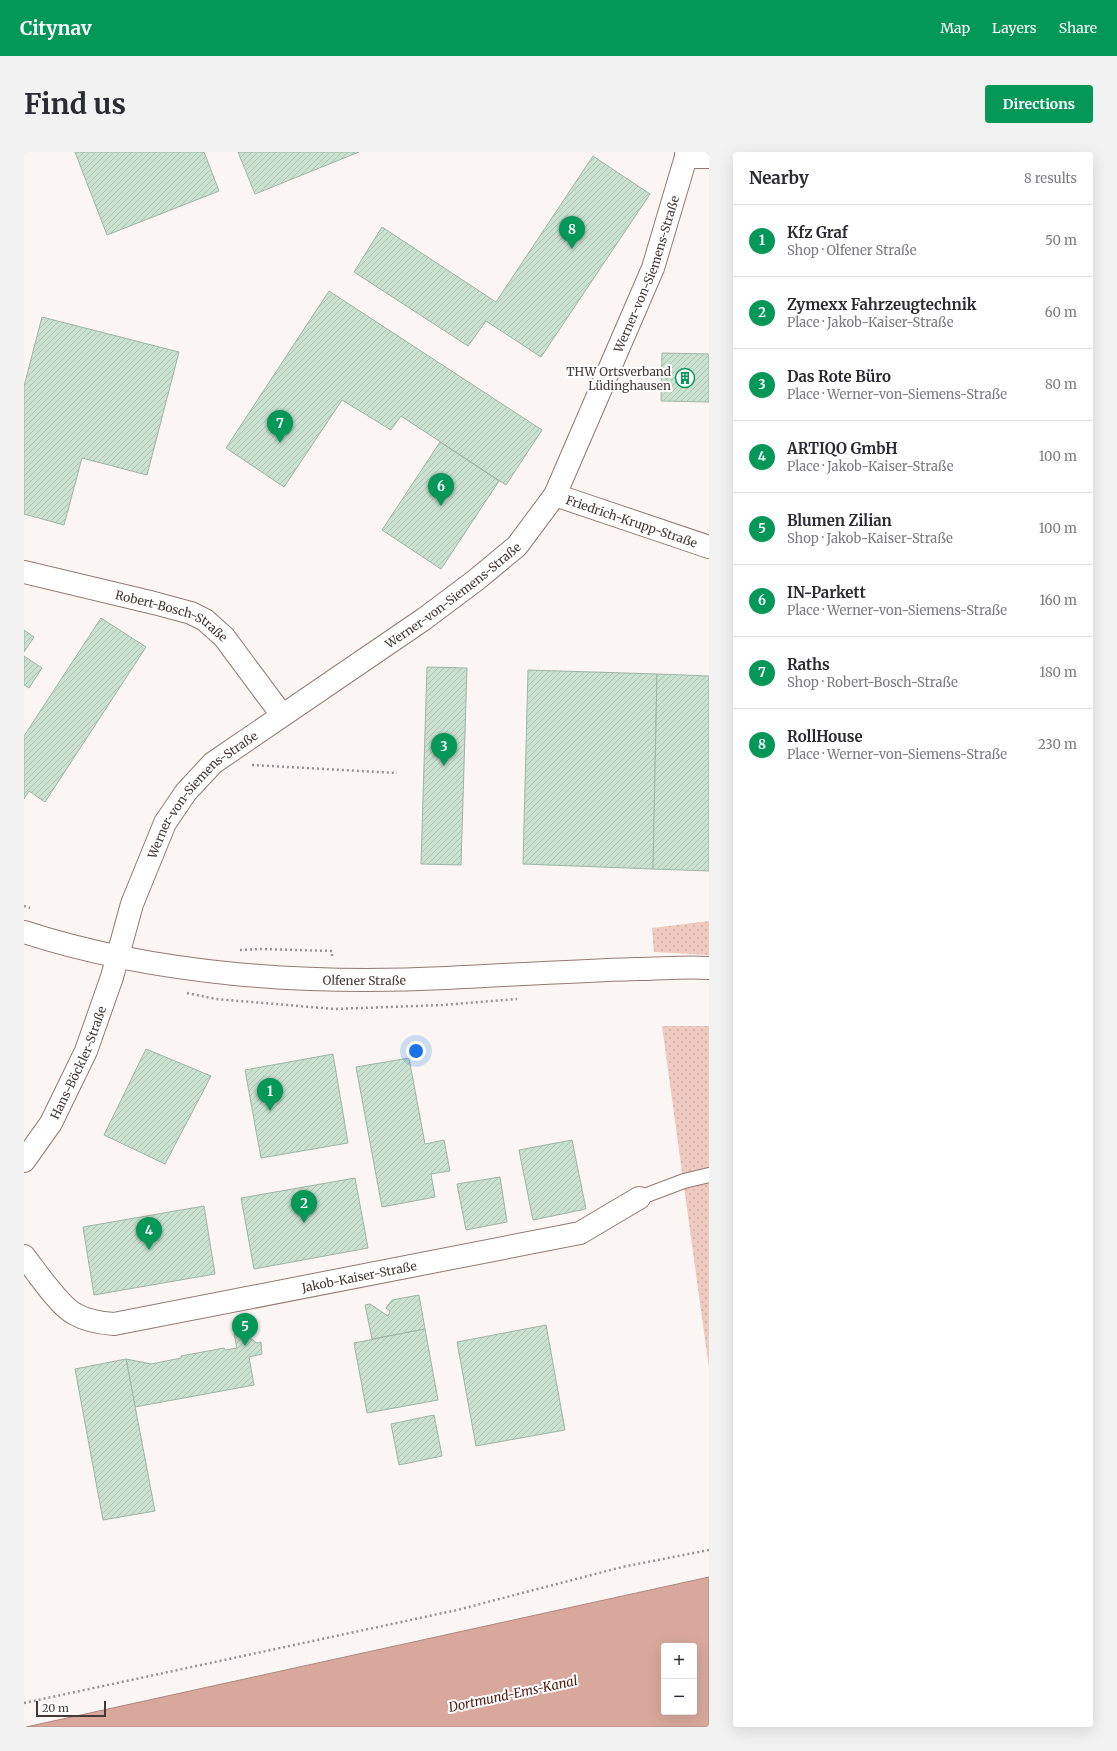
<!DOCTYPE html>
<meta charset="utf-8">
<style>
:root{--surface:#fff;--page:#f2f2f3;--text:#2b2b33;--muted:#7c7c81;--line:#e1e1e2;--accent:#039758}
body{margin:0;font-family:Merriweather,serif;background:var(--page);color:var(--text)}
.controls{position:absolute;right:12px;bottom:12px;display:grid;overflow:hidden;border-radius:4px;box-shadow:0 4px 16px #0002}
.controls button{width:36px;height:36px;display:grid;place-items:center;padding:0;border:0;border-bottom:1px solid var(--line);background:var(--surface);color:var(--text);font:20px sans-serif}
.scale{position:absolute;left:12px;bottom:10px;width:70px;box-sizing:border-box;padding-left:4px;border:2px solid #443936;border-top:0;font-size:11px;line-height:14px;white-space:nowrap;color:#443936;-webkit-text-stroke:3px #fff;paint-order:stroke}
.you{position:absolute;left:392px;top:899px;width:14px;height:14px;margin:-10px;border:3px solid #fff;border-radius:50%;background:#1a73e8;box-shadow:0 0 0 6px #1a73e833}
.badge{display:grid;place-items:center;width:26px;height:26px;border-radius:50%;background:var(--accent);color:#fff;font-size:13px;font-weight:700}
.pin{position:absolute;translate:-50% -33px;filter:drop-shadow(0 1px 2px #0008)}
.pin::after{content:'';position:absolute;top:21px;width:14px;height:12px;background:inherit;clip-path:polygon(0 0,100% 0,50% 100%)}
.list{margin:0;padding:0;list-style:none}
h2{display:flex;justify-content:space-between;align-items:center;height:52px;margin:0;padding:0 16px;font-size:17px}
h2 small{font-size:13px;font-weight:400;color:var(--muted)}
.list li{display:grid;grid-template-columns:26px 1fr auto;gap:12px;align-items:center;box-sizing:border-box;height:72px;padding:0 16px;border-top:1px solid var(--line)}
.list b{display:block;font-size:15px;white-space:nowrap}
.list p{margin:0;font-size:13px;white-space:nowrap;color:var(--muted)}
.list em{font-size:13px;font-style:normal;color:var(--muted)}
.map{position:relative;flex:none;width:685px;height:1575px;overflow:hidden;border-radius:4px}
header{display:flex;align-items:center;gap:24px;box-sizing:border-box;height:56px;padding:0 20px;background:var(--accent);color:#fff}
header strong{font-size:19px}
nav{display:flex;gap:22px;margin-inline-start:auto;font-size:14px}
.intro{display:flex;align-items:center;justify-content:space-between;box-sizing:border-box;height:96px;padding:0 24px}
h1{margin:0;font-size:28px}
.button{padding:10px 18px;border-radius:4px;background:var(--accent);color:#fff;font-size:14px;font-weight:700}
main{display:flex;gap:24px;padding:0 24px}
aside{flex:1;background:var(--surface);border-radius:4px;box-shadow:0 4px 16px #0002}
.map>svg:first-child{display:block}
.grass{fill:url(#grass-dots)}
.water{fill:#d8a89c;stroke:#ac877d;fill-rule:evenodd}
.building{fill:url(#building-hatch);stroke:#9fb5a6}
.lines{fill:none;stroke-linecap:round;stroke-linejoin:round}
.service-casing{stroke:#937a73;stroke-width:16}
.minor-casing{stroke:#937a73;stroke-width:24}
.primary-casing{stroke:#937a73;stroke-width:24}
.path{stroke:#9b9390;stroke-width:2.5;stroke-dasharray:2 3;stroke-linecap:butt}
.service{stroke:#fff;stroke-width:14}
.minor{stroke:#fff;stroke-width:22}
.primary{stroke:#fff;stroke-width:22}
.labels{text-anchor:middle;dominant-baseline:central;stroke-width:4;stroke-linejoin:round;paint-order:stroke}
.street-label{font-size:12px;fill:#443936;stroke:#fff}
.poi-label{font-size:12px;fill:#443936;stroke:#fff;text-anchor:end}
.water-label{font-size:13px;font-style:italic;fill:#551c0d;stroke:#fff}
</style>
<header>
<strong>Citynav</strong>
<nav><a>Map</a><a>Layers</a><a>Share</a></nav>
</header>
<div class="intro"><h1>Find us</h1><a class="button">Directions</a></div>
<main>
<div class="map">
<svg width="685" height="1575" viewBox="0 0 685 1575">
<defs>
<pattern id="grass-dots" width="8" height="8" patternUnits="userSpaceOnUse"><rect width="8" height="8" fill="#efcac0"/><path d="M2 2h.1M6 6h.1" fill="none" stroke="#ceaea6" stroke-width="1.8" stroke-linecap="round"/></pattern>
<pattern id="building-hatch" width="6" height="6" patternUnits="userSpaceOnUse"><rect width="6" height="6" fill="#cae1d1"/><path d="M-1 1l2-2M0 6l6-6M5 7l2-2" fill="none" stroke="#afc2b4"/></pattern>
</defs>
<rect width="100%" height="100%" fill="#fbf5f4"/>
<g class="grass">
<path d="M685,769V803L630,800L628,776Z"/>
<path d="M638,874H685V1217Z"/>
</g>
<path class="water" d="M685,1425V1575H2ZM640,1494H670V1560H640Z"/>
<g class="building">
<path d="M51,0H180L195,39L83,83Z"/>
<path d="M214,0H335L231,42Z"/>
<path d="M569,4L626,42L517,205L462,169L444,194L330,120L358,75L472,150Z"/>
<path d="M305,139L518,278L482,333L377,264L367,278L318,248L260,335L202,296Z"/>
<path d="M18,165L155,200L123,323L58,306L40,373L0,362V234Z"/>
<path d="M638,201L685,202V250L637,249Z"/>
<path d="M416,290L475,329L417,417L358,378Z"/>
<path d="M77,466L122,495L21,650L5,639L0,647V584Z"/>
<path d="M0,478L10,485L0,500Z"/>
<path d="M0,504L18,516L5,536L0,533Z"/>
<path d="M403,515L443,516L437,713L397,712Z"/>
<path d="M504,518L633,522L629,717L499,712Z"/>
<path d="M633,522L685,524V719L629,717Z"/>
<path d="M122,897L187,924L141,1012L80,983Z"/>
<path d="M309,902L324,991L237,1006L221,918Z"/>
<path d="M385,906L401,992L420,988L426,1019L407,1022L411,1045L358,1055L332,915Z"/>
<path d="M548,988L562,1057L509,1068L495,998Z"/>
<path d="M476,1025L483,1070L442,1078L433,1032Z"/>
<path d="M331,1026L344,1096L230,1117L217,1046Z"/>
<path d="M180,1054L191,1122L70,1143L59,1075Z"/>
<path d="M395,1143L401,1177L348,1187L341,1153L346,1152L364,1164L366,1159L362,1156L368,1148Z"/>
<path d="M522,1173L541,1278L452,1294L433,1190Z"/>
<path d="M401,1177L414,1248L343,1261L330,1191Z"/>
<path d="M222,1180L223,1184L233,1191L237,1190L238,1202L225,1205L230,1233L111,1255L102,1207L127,1212L157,1206V1204L200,1196L201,1198L213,1196L210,1182Z"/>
<path d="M102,1207L131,1359L79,1368L51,1217Z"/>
<path d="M410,1263L418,1304L375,1313L367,1272Z"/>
</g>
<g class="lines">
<defs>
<path id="service" d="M615,1046L660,1029L685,1023"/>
<g id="minor">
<path d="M662,5H685"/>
<path id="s1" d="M531,343L685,395"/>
<path id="s2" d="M0,420L130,451L167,461L181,468L200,485L258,563"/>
<path id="s3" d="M0,1009L27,971L62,899L88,825L108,752L141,671L162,640L189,611L400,467L452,428L493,394L531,343L629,116L662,5V0"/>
<path id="s4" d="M0,1104C12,1119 35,1154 51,1162C63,1169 76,1171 90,1172L556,1081L615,1046"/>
</g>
<g id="primary">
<path id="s5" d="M0,780C132,823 284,833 422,826C485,823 549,819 612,817C636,817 661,814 685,816"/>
</g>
</defs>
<use href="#service" class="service-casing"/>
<use href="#minor" class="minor-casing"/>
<use href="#primary" class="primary-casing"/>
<g class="path">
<path d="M228,613L373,621"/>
<path d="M0,754L6,756"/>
<path d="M216,798L237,797L308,799V804"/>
<path d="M163,841L192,847L310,857L418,853L493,847"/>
<path d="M0,1551L433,1458L598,1415L685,1398"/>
</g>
<use href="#service" class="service"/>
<use href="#minor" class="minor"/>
<use href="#primary" class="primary"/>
</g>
<defs>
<symbol id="building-ring" viewBox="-11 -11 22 22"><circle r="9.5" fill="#fff" stroke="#039758" stroke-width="1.5"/><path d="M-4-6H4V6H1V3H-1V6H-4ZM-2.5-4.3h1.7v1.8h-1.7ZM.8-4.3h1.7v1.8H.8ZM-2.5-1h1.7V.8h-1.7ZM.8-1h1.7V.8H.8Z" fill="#039758"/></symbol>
</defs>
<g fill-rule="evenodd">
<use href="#building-ring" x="650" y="215" width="22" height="22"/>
</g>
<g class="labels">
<g class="street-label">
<text stroke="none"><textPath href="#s3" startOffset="1122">Werner-von-Siemens-Straße</textPath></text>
<text stroke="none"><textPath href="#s1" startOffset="81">Friedrich-Krupp-Straße</textPath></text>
<text stroke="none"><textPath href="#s3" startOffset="738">Werner-von-Siemens-Straße</textPath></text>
<text stroke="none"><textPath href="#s2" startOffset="155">Robert-Bosch-Straße</textPath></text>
<text stroke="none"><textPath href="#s3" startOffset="414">Werner-von-Siemens-Straße</textPath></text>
<text stroke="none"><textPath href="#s5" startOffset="345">Olfener Straße</textPath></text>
<text stroke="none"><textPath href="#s3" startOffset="113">Hans-Böckler-Straße</textPath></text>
<text stroke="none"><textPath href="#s4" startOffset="368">Jakob-Kaiser-Straße</textPath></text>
</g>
<g class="poi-label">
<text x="647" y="219">THW Ortsverband<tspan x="647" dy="14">Lüdinghausen</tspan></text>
</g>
<g class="water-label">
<text transform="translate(489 1542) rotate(-12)">Dortmund-Ems-Kanal</text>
</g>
</g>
</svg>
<div class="controls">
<button>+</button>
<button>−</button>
</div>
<div class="scale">20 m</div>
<div class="you"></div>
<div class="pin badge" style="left:246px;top:959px">1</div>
<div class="pin badge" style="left:280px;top:1071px">2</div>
<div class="pin badge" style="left:420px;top:614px">3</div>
<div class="pin badge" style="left:125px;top:1098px">4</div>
<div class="pin badge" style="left:221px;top:1194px">5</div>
<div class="pin badge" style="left:417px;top:354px">6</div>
<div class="pin badge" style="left:256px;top:291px">7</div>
<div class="pin badge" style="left:548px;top:97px">8</div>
</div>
<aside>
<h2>Nearby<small>8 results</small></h2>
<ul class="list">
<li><span class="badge">1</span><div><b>Kfz Graf</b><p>Shop · Olfener Straße</p></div><em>50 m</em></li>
<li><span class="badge">2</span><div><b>Zymexx Fahrzeugtechnik</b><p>Place · Jakob-Kaiser-Straße</p></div><em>60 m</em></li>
<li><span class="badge">3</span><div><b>Das Rote Büro</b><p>Place · Werner-von-Siemens-Straße</p></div><em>80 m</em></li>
<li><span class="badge">4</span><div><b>ARTIQO GmbH</b><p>Place · Jakob-Kaiser-Straße</p></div><em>100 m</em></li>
<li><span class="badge">5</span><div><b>Blumen Zilian</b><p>Shop · Jakob-Kaiser-Straße</p></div><em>100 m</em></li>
<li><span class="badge">6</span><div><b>IN-Parkett</b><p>Place · Werner-von-Siemens-Straße</p></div><em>160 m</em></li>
<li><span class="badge">7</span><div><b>Raths</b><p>Shop · Robert-Bosch-Straße</p></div><em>180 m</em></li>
<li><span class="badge">8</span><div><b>RollHouse</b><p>Place · Werner-von-Siemens-Straße</p></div><em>230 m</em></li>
</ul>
</aside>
</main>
